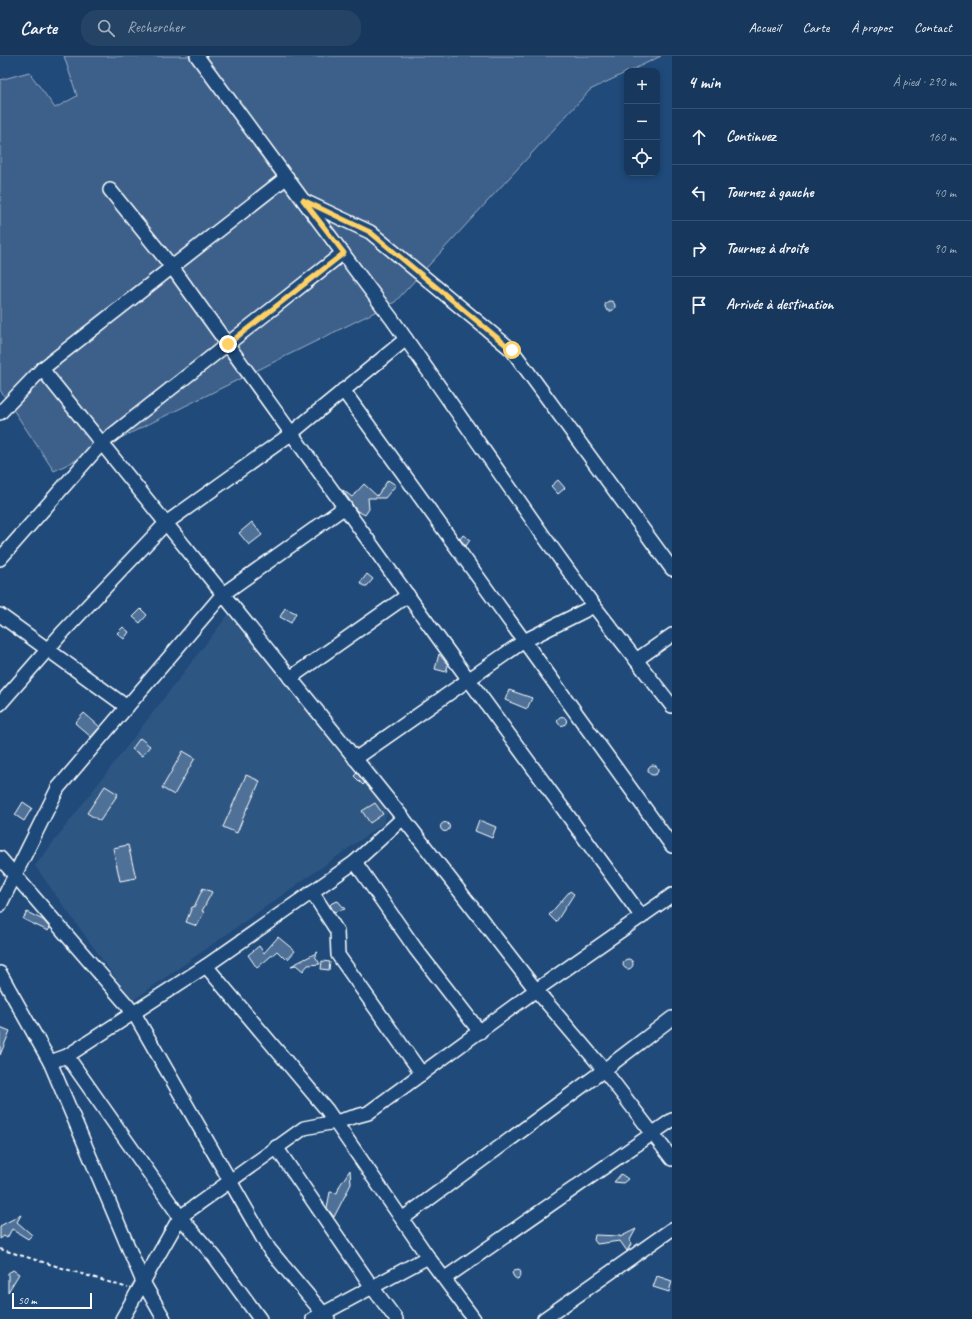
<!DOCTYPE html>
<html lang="fr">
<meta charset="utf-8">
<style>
:root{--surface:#17385c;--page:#244365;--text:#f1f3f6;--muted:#9eacbb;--line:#365272}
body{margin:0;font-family:Caveat,sans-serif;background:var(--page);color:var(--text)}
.controls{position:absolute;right:12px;top:12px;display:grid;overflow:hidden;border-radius:8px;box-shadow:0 2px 6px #0003}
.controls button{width:36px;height:36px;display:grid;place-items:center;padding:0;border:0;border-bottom:1px solid var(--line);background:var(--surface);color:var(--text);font:20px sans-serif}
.scale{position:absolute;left:12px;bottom:10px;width:80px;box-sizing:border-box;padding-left:4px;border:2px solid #fff;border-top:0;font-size:11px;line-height:14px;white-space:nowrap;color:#fff;-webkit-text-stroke:3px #1f4a7a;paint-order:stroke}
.stop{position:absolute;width:12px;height:12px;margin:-9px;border:3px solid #ffd166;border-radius:50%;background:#fff}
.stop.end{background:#ffd166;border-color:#fff;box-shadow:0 1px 4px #0008}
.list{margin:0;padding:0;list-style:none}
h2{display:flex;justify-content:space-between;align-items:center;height:52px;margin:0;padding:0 16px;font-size:17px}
h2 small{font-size:13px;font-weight:400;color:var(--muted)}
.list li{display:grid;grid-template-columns:26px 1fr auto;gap:12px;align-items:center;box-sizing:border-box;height:56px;padding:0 16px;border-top:1px solid var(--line)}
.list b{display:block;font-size:15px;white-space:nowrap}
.list em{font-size:13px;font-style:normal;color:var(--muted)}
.icon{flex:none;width:22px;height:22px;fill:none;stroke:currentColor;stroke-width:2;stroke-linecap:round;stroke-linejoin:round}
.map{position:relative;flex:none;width:672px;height:1263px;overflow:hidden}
header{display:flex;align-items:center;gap:24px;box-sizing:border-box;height:56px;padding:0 20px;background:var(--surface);border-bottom:1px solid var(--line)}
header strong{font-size:19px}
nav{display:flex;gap:22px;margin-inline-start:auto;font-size:14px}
.search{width:280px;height:36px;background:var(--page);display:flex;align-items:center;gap:10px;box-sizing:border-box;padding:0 14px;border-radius:16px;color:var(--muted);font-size:15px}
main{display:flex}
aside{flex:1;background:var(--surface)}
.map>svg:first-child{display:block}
.built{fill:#2e5683}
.green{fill:#3c618b;stroke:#9eb0c5}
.building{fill:#507197;stroke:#fff}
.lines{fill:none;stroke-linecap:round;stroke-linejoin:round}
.minor-casing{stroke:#fff;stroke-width:16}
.path{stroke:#fff;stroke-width:2;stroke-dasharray:4 3;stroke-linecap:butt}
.minor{stroke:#1f4a7a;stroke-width:13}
.route{stroke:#ffd166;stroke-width:5}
</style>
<header>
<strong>Carte</strong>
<div class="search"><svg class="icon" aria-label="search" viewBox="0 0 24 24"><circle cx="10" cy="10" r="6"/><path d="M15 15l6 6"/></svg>Rechercher</div>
<nav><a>Accueil</a><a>Carte</a><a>À propos</a><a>Contact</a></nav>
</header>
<main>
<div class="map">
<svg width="672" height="1263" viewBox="0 0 672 1263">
<rect width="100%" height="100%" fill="#1f4a7a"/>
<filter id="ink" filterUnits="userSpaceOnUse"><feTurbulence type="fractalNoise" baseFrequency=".025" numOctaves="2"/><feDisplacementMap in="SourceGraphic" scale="8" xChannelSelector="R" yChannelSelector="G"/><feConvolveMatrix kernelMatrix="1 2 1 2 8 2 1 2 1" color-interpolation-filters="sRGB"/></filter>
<g filter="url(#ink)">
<path class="built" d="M231,555L301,621L380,717L390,749L383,768L132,945L35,810Z"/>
<path class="green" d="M64,0H661L630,15H627V16L590,34L395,246L54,415L0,334V24L29,16L55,52L77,40Z"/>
<g class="building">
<circle cx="610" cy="250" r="5"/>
<path d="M388,424L396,429L385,442H368L369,453L365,459L357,455L343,435V434L352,441L364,428L377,440Z"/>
<path d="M558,424L565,432L558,438L551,430Z"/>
<path d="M252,466L262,479L249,489L239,477Z"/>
<path d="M463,479L470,484L466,490L460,483Z"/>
<path d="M367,518L373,523L367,530H364L360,527Z"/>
<path d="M285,552L296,557L291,567L280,561Z"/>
<path d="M141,553L147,559L140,567L133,561Z"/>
<path d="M123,571L129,576L124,583L117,577Z"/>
<path d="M439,598L448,609L446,616L435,613Z"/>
<path d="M509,634L532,642L527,653L505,644Z"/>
<path d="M84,657L100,671L91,681L75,667Z"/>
<circle cx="562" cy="665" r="4.5"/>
<path d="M140,682L150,690L142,700L132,693Z"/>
<path d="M183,695L195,702L174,739L162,732Z"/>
<circle cx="653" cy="714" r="5"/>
<path d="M357,717L365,727L363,729L354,720Z"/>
<path d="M246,719L260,725L248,752H247L237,777L223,771Z"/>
<path d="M105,730L118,738L100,765L87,757Z"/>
<path d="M23,746L32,752L24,765L15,759Z"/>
<path d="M375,747L383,758L370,767L362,755Z"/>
<path d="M479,764L496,771L492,782L475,775Z"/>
<circle cx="445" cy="771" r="4.5"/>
<path d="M128,789L136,822L120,825L113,792Z"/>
<path d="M203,832L212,836L202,855L204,856L197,870L186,866L192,851H194Z"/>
<path d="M570,835L574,838L556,866L549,859Z"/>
<path d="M338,845L345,853L334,856L330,849L332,847Z"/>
<path d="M27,856L43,864L50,872L48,875L23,863Z"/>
<path d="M278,881L295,895L288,903L287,901L285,903L277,895L257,912L248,899L259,890L264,897Z"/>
<path d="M318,896L315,900L320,908L308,909L303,915L296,909L291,910Z"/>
<circle cx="628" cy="908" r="5"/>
<path d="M322,905L330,906L329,914L321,913Z"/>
<path d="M0,971L10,975L0,999Z"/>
<path d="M350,1114L351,1128L334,1161L327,1152L330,1136L337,1137L340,1129Z"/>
<path d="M621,1118L628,1123L623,1127L614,1126Z"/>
<path d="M21,1159L17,1166L32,1179L28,1183L12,1173L7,1182L4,1180L0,1183V1170Z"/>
<path d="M636,1173L630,1184L631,1188L627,1195L620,1185L597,1188L594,1184L595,1179L620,1180V1181Z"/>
<path d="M519,1213L521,1217L518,1224L514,1221L512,1217L514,1214Z"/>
<path d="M13,1214L19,1218L8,1236V1217Z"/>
<path d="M657,1220L672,1225L669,1236L653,1231Z"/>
</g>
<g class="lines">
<defs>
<g id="minor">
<path d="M197,0L303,144L392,263L545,482L594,550L672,650"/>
<path d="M110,134L172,211L442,587L642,861"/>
<path d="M304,145L370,176L512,294L672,513"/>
<path d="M42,313L403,762L536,934L604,1014L672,1103"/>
<path d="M343,334L672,790"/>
<path d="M0,357L42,313L287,121"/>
<path d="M0,503L102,387L343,197"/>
<path d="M0,559L127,651"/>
<path d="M636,604L672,579"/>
<path d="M290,622L408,539"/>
<path d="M0,648L62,577L166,467L288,380L406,283"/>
<path d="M355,703L524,585L594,550"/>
<path d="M0,802L134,957L269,1193L328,1263"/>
<path d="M355,806L415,892L480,976"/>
<path d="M312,836L337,875L338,899L422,1018"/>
<path d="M0,849L58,732L223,538L345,451"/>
<path d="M206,910L327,1054L428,1201L474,1263"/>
<path d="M0,917L50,1006L143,1226L164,1263"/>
<path d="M67,1000L180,1161L214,1200L260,1263"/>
<path d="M50,1006L67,1000L206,910L355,806L403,762"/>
<path d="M276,1091L372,1231L396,1263"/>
<path d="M402,1163L604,1014L672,962"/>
<path d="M445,1222L672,1064"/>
<path d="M122,1263L180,1161L304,1072L335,1066L368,1057L536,934L672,839"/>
<path d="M313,1263L428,1201"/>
<path d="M544,1263L672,1173"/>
</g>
</defs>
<use href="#minor" class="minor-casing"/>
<path class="path" d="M0,1193L128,1232"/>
<use href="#minor" class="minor"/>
</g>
</g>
<g class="lines" filter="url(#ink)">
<path class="route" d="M228,288L344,197L303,144L370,176L512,294"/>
</g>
</svg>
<div class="controls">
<button>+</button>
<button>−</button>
<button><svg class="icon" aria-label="locate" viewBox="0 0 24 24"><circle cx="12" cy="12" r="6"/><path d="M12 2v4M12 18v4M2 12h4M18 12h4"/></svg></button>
</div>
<div class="scale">50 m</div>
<div class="stop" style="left:512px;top:294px"></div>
<div class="stop end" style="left:228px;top:288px"></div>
</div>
<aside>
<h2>4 min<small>À pied · 290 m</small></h2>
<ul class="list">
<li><svg class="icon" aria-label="ahead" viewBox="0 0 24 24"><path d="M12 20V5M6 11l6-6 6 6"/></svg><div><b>Continuez</b></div><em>160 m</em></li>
<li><svg class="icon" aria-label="left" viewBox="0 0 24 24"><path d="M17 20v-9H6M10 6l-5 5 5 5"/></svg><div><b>Tournez à gauche</b></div><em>40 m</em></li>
<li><svg class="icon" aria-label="right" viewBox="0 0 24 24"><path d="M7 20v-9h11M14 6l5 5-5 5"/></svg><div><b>Tournez à droite</b></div><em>90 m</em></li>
<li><svg class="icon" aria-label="arrive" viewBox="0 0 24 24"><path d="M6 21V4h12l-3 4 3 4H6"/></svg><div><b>Arrivée à destination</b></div></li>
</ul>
</aside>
</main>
